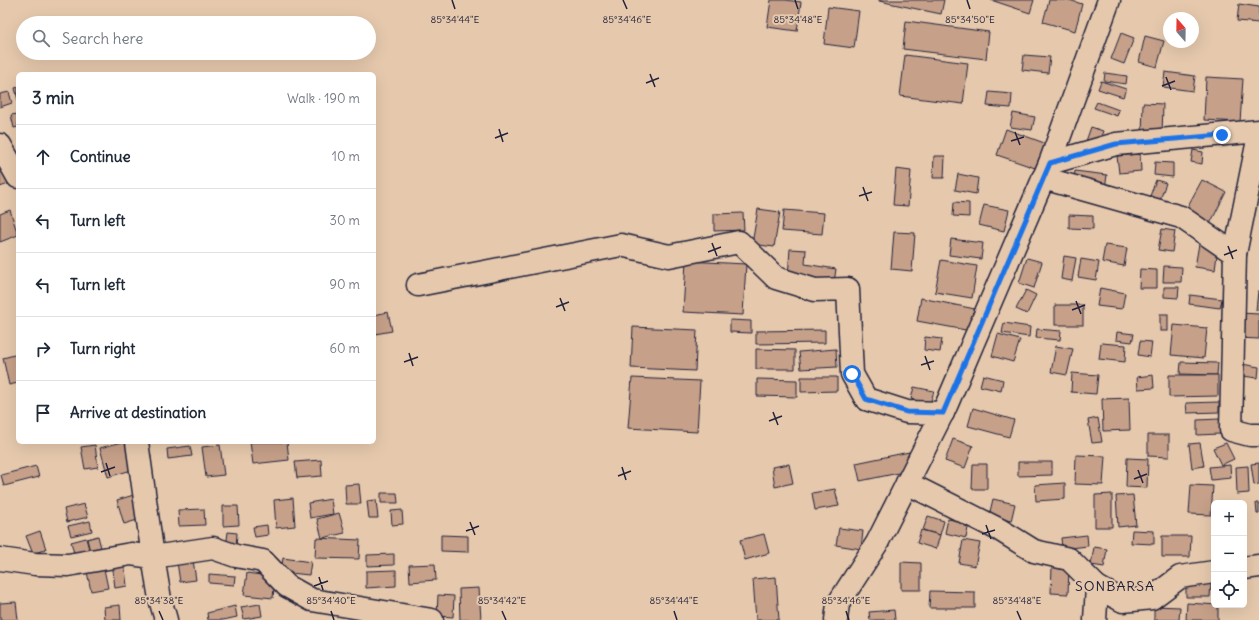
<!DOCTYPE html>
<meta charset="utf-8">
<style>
:root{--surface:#fff;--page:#f2f2f3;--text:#1f2937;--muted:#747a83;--line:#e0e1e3}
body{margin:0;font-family:Delius,sans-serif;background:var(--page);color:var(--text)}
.controls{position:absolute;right:12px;bottom:12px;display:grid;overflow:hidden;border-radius:6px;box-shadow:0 4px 16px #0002}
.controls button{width:36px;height:36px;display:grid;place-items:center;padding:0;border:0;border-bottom:1px solid var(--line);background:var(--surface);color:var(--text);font:20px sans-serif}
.compass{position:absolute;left:1163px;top:12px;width:36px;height:36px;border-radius:50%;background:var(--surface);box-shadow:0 4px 16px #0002;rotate:340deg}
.stop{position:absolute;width:12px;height:12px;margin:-9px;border:3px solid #1a73e8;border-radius:50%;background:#fff}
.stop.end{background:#1a73e8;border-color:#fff;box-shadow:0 1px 4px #0008}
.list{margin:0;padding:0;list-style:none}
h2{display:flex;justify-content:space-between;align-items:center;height:52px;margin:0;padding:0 16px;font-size:17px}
h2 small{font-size:13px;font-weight:400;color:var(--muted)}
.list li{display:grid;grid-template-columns:26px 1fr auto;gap:12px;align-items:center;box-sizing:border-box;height:64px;padding:0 16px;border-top:1px solid var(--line)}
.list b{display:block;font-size:15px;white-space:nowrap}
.list em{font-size:13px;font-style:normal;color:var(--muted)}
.icon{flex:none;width:22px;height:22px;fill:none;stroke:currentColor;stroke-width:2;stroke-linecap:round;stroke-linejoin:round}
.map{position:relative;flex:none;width:1259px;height:620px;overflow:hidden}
.search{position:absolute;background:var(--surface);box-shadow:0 4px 16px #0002;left:16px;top:16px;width:360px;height:44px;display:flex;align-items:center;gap:10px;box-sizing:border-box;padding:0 14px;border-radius:22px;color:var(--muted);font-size:15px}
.panel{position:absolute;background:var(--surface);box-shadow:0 4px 16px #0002;left:16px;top:72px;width:360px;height:372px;border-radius:6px}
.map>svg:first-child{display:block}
.building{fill:#c6a089;stroke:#22223b}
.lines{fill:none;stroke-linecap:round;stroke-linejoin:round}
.street-casing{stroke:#22223b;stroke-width:25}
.secondary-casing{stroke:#22223b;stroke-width:25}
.street{stroke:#e6c9ad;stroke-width:22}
.secondary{stroke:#e6c9ad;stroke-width:22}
.route{stroke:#1a73e8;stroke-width:5}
.ticks{fill:none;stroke:#22223b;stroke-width:1.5}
.labels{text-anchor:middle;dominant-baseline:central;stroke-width:4;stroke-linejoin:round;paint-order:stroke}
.quarter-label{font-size:14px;letter-spacing:1px;fill:#22223b;stroke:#e6c9ad}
.ticks-label{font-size:10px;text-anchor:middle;fill:#22223b;stroke:#e6c9ad;stroke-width:4;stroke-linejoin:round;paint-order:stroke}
</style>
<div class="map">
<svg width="1259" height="620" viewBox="0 0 1259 620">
<rect width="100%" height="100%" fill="#e6c9ad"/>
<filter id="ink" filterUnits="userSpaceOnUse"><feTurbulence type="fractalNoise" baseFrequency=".025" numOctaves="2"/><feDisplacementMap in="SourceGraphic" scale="8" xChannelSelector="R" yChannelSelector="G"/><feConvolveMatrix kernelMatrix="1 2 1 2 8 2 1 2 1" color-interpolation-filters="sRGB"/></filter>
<g filter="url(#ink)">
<g class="building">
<path d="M771,0H785L801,2L797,31L767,27Z"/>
<path d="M879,0H944L941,14L879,1Z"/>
<path d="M991,0H1034L1030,13Z"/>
<path d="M1049,0H1069L1082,4L1075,31L1043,22Z"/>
<path d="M1239,4L1259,7V23L1237,21Z"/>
<path d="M828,7L859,11L854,48L824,44Z"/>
<path d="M906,21L989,32L986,59L903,49Z"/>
<path d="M1121,33L1134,38L1124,64L1111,59Z"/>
<path d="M1145,36L1164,41L1157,67L1139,62Z"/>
<path d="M905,55L968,63L963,104L900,96Z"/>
<path d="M1024,55L1050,57L1048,73L1022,70Z"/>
<path d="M1165,72L1195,76L1193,91L1163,87Z"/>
<path d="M1105,73L1127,76L1126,84L1104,81Z"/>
<path d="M1206,77L1243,79L1240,122L1204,120Z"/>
<path d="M1101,81L1126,89L1123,97L1098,89Z"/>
<path d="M18,87V100L15,88Z"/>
<path d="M9,92L12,103L0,107V94Z"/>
<path d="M989,92L1012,94L1011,108L987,106Z"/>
<path d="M1097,102L1119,110L1117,116L1094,108Z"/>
<path d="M1143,103L1163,104L1162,136H1142Z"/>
<path d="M1013,113L1035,117L1032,130L1010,127Z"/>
<path d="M18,114V127L14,128L11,115Z"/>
<path d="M1091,127L1103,131L1097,148L1085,144Z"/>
<path d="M1006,129L1047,144L1038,169L997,155Z"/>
<path d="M1193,150L1203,152L1202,164L1191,162Z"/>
<path d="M1140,154L1141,171L1119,173L1117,156Z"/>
<path d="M934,156H945L944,178H933Z"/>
<path d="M1155,162L1173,163V177L1154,175Z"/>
<path d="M6,168L11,183L0,187V170Z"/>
<path d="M896,169L911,171L908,206L893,205Z"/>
<path d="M1075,171L1107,175L1105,189L1073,186Z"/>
<path d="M958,174L978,178L976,194L955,190Z"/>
<path d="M1156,180L1166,183L1160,200L1150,196Z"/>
<path d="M1202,180L1226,192L1210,224L1185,211Z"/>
<path d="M954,202L969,203V217L953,216Z"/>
<path d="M984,205L1009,210L1004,231L979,225Z"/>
<path d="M758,209L780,212L774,247L752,244Z"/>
<path d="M10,210L18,235L0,242V214Z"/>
<path d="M784,210L824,213L822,234L782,231Z"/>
<path d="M743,213L744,230L714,231V214Z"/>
<path d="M1069,215L1093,216V229L1069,228Z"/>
<path d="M1162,229L1175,231L1172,252L1158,250Z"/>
<path d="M894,232L915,233L912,271L891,269Z"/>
<path d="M951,239L983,243L981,259L949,255Z"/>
<path d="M1199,244L1218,247L1215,270L1195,267Z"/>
<path d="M1105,245L1127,248L1124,266L1102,262Z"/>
<path d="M790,249L806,250L805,264L836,269L834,283L788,277Z"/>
<path d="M1064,256L1076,258L1072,281L1061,279Z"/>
<path d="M1027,258L1042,262L1034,288L1019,283Z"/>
<path d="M1081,259L1099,262L1096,280L1078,277Z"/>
<path d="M941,260L977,266L972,298L935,292Z"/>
<path d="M686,261L746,264L743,315L683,312Z"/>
<path d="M1164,266L1182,267L1181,282H1163Z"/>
<path d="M1140,269L1157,270V288H1139Z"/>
<path d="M1164,287H1179L1178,298L1164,297Z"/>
<path d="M1100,288L1125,293L1122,309L1097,306Z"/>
<path d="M1026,290L1036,295L1027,314L1016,309Z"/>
<path d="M1258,291H1259V310H1256Z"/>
<path d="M1190,295L1222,299L1220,308L1189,304Z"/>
<path d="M921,298L975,309L971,331L917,321Z"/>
<rect x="1055" y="305" width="28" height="20"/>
<path d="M388,312L392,331L375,334L374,315Z"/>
<path d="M1240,313L1259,314V339L1238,338Z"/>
<rect x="1160" y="314" width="8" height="17"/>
<path d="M730,320L751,321V333L730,332Z"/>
<path d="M1004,323L1030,327L1029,337L1002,333Z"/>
<path d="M1174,325L1207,328L1204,358L1171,355Z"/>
<path d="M633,327L697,330L695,371L631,368Z"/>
<path d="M1037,329L1061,331L1060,340L1036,338Z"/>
<path d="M825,330V343L756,344V331Z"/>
<path d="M1117,332L1134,334L1132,342L1116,340Z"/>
<path d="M998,334L1020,340L1013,362L992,356Z"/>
<path d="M925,337L942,339L940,352L924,350Z"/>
<path d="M1140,341L1152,342L1150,357L1138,355Z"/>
<path d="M1101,343L1126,345L1125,362L1099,359Z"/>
<path d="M1056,346L1073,349L1067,375L1051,372Z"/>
<path d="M756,349L795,350V369H756Z"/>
<path d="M836,349L837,367L801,369L799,352Z"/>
<path d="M18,354V383L9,385L3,358Z"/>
<path d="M1181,362L1218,363L1217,375L1180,374Z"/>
<path d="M1236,363L1259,367L1258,378L1234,375Z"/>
<path d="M1072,373L1098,375L1096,394L1071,392Z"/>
<path d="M983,375L1003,380L1001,391L980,386Z"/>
<path d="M1153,375L1154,388L1138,389L1137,377Z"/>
<path d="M1169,375H1218V396L1169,397Z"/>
<path d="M801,377H837V391L801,392Z"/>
<path d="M632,378L700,381L697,432L628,428Z"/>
<path d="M757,379L797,380V397L757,396Z"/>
<path d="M914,387L934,391L930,404L911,399Z"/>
<path d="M1129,398L1130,430L1103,431L1102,399Z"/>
<path d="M1219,402V412L1187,413L1186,403Z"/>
<path d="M973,408L1014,420L1009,437L968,426Z"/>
<path d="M1098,418L1102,442L1092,443L1088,420Z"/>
<path d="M1220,419V434L1197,435V420Z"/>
<path d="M1148,435H1169V457L1148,456Z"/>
<path d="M953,439L973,446L965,468L945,461Z"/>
<path d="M122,442H128L135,469L108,477L100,448Z"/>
<path d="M250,442H287L289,460L253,464Z"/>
<path d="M1200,443L1204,466L1192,468L1189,444Z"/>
<path d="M1226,443L1234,459L1221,465L1213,448Z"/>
<path d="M95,445L98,467L85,469L81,447Z"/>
<path d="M220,445L224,475L206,477L202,447Z"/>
<path d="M190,446L192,456L168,459L167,449Z"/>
<path d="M909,452L913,470L860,481L856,463Z"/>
<path d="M1076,455L1105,456L1103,485L1075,484Z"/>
<path d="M1127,458L1148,459L1147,488L1126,487Z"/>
<path d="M321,460L322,476L297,478L295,462Z"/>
<path d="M1018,462H1052V475L1018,476Z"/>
<path d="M1259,463V484L1254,485L1251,464Z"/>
<path d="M789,464L793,483L775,487L772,467Z"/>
<path d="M973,464H987V489H972Z"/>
<path d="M1230,465L1231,478L1211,480L1209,467Z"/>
<path d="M36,466L39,477L4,486L1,475Z"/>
<path d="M1248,466L1249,493L1237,494L1236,467Z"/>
<path d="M1065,483V499L1036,501L1035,485Z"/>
<path d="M359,484L361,504H346L345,485Z"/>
<path d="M1191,485L1213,486L1211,515L1189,514Z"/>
<path d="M835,489L839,506L815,510L812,493Z"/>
<path d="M381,493H397L398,503H381Z"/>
<path d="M137,494L144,518L124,524L117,500Z"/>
<path d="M1112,494V527H1095V495Z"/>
<path d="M1133,495L1136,525L1118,527L1116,496Z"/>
<path d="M293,498L295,526L276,528L274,500Z"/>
<path d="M331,499L333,514L310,518L308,503Z"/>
<path d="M993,499L1015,504L1011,521L989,516Z"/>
<path d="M376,500L378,518H369L367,501Z"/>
<path d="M1256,503H1259V514H1257Z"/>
<path d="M84,504L88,517L67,522L64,509Z"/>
<path d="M223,506H238L239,525L223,526Z"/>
<path d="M204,509L205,525L179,526L178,510Z"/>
<path d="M402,510L403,524L392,525L391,511Z"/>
<path d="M339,513L345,533L322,538L317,519Z"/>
<path d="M928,516L944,521L940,535L923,530Z"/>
<path d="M948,519L969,523L966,538L945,533Z"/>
<path d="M90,521L92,531L71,536L68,526Z"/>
<path d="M267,525L268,535L255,537L253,527Z"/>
<path d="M839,528L863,531L861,549L836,545Z"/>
<path d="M921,530L940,535L936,549L917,543Z"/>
<path d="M1132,530L1154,531V544L1131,543Z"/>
<path d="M40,531L46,549L33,554L26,536Z"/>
<path d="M228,532L237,533L236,548L226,547Z"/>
<path d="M764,534L769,553L745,560L740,540Z"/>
<path d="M441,535L468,536V552L441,551Z"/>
<path d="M1087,535L1088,546L1062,549L1061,538Z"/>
<path d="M98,536L102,552L91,555L87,539Z"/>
<path d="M1162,536H1191L1190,557H1162Z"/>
<path d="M86,538L90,553L75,557L71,542Z"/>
<path d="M316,538L360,540L359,559L315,558Z"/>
<path d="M963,540L980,543L975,566L959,563Z"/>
<path d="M1094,547L1107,549L1104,567L1091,565Z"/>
<path d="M394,554V565L367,566V555Z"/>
<path d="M283,558L311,562L309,575L281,572Z"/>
<path d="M124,560L127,586L115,588L112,562Z"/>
<path d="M193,560L196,580L180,582L177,562Z"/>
<path d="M901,562L921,563V590H901Z"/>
<path d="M103,564L108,588L91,591L86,567Z"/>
<path d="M435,564L436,580L410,582L409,565Z"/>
<path d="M1052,566L1069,567L1068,594L1051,593Z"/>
<path d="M396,570V586L366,588V571Z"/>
<path d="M247,573L275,577L273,598L244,595Z"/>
<path d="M209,574L235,576L234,585L209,583Z"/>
<path d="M776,577L779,620H756L753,579Z"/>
<path d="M1186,583H1211L1210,597H1186Z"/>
<path d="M479,588L481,620H460L459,589Z"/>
<path d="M930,591L975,592V608H929Z"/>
<path d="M438,595L454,596L453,617L437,616Z"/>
<path d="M16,602L18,620H0V603Z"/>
<path d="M1187,603L1218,605V620H1186Z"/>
<path d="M260,604L262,616L244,619L241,607Z"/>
<path d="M120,605L121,620H105L104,607Z"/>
<path d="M235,606L237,617L223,620H208L207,613Z"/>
<path d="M1154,606L1180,607L1179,620H1154Z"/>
<path d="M894,610L895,620H870L869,612Z"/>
</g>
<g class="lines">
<defs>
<g id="street">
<path d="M1259,135L1235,254L1231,430L1250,435H1259"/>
<path d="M0,145L18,177"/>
<path d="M1050,163L1116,144L1259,131"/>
<path d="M1043,178L1181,217L1235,254"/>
<path d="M418,285L621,245L669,256L739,242L776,278L815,290L848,289L852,374L866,399L907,412L943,413"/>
<path d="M137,442L153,557L160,599L166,620"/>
<path d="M907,483L1000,530L1034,551L1069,559L1097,587L1095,620"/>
<path d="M0,559L35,564L68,565L131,554L153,557L213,548L236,556L263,561L287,586L312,600L432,620"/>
<path d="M1244,568L1259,566"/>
<path d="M1097,587L1123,601L1152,598L1180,577L1214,572"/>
</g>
<path id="secondary" d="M836,620L838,604L877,543L946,406L1050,163L1109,0"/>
</defs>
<use href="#street" class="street-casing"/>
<use href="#secondary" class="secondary-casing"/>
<use href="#street" class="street"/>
<use href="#secondary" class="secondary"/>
</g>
</g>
<g class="lines" filter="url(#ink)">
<path class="route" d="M852,374L866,399L907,412L943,413L1050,163L1116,144L1222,135"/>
</g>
<path class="ticks" d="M452,0L455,9M623,0L627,9M795,0L798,9M967,0L970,9M650,74L655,87M1166,77L1171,90M646,83L659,78M1162,86L1175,81M499,129L503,142M1015,132L1020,145M495,138L508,133M1011,141L1024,137M863,187L868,201M859,196L872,192M712,243L717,256M1228,246L1233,259M708,252L721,247M1224,255L1237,250M560,298L565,311M1076,301L1081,314M556,307L569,302M1072,310L1085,305M409,353L413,366M925,356L930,370M404,362L418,357M921,365L934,361M773,412L778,425M769,421L782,416M106,463L110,476M622,467L626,480M1138,470L1143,483M101,472L115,467M618,476L631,471M1134,479L1147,474M470,522L475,535M986,525L991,539M466,531L479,526M982,534L995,530M319,577L323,590M314,586L328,581M159,611L163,620M331,611L334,620M502,611L506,620M674,611L677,620M846,611L849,620M1017,611L1021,620"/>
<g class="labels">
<g class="quarter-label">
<text x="1115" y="586">SONBARSA</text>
</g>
</g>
<g class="ticks-label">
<text x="455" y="23">85°34'44"E</text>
<text x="627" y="23">85°34'46"E</text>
<text x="798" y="23">85°34'48"E</text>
<text x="970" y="23">85°34'50"E</text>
<text x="159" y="604">85°34'38"E</text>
<text x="331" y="604">85°34'40"E</text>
<text x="502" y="604">85°34'42"E</text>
<text x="674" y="604">85°34'44"E</text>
<text x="846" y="604">85°34'46"E</text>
<text x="1017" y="604">85°34'48"E</text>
</g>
</svg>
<div class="controls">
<button>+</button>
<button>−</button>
<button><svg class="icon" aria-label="locate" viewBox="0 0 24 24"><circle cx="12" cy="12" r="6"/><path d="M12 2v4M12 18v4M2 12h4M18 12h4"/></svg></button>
</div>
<svg class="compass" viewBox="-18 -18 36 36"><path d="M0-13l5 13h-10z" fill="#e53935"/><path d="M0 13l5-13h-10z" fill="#747a83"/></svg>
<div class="stop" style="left:852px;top:374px"></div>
<div class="stop end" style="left:1222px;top:135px"></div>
<div class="search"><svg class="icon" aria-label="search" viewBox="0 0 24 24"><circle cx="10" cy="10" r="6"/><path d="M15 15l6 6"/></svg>Search here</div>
<section class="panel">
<h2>3 min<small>Walk · 190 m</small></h2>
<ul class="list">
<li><svg class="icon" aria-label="ahead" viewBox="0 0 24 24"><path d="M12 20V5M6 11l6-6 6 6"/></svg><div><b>Continue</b></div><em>10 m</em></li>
<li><svg class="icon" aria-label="left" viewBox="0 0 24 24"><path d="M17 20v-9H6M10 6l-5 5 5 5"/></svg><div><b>Turn left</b></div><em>30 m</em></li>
<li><svg class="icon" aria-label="left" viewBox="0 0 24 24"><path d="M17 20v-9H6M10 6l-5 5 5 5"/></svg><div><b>Turn left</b></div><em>90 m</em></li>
<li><svg class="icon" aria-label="right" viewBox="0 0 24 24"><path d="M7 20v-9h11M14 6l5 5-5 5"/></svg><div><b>Turn right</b></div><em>60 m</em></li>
<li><svg class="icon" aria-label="arrive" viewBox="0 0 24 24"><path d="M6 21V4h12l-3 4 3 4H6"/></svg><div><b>Arrive at destination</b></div></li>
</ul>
</section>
</div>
